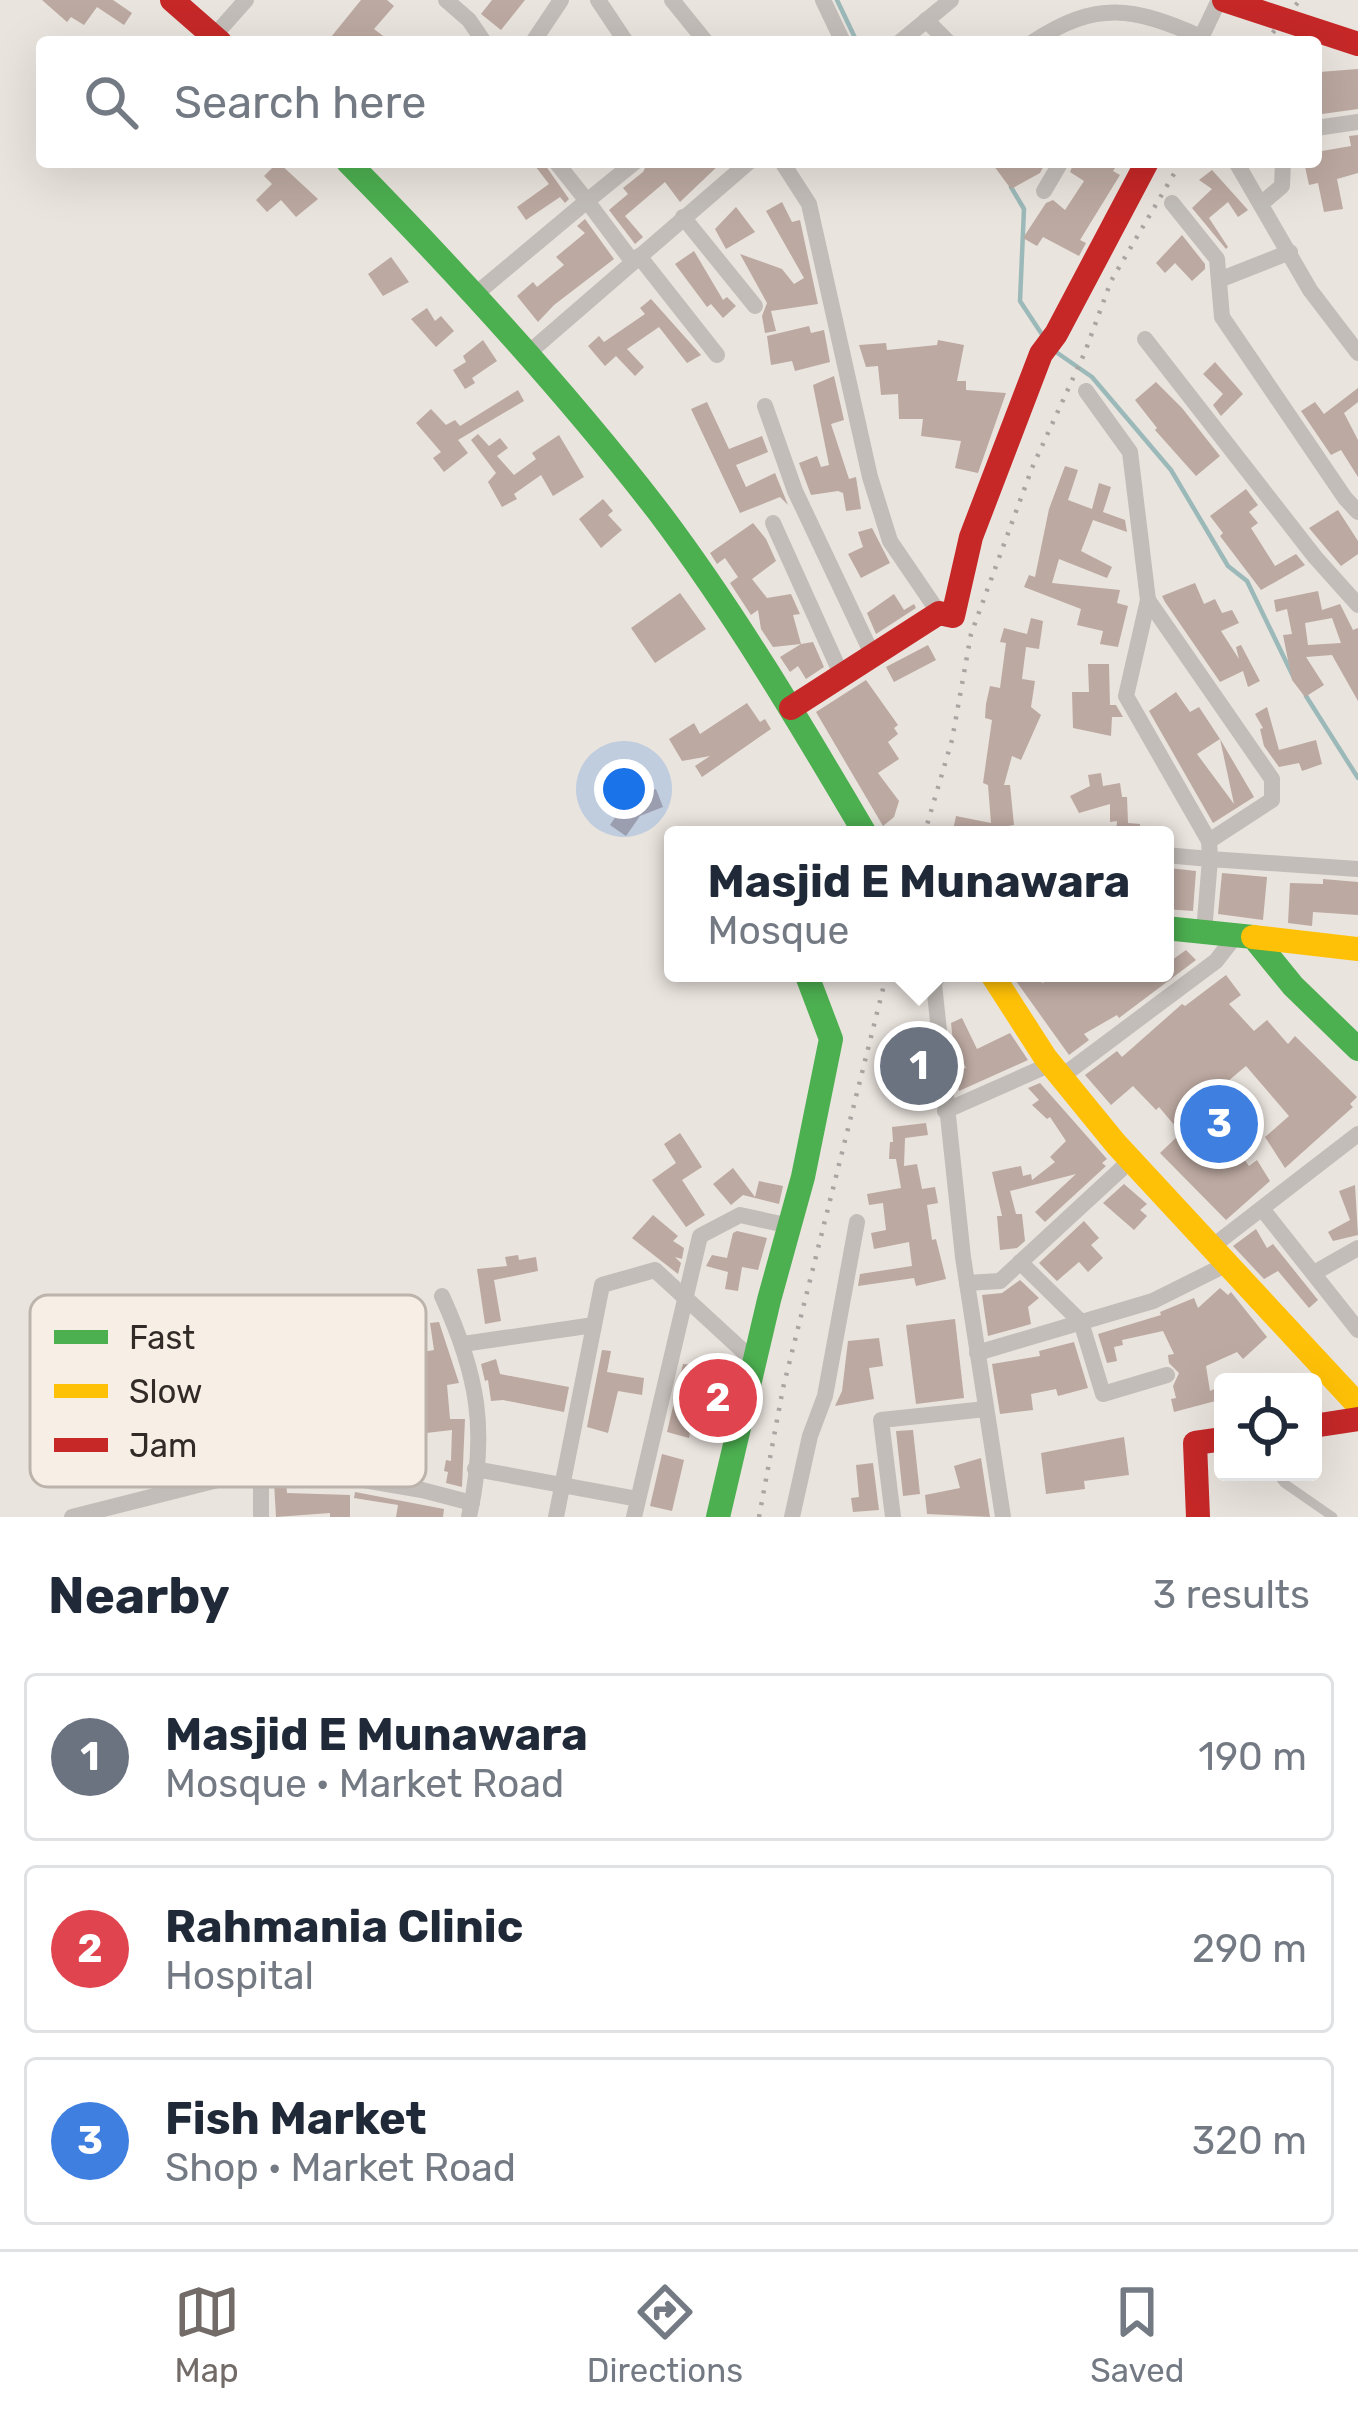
<!DOCTYPE html>
<meta charset="utf-8">
<style>
:root{--surface:#fff;--page:#f2f2f3;--text:#1f2937;--muted:#747a83;--line:#e0e1e3;--accent:#726b67}
body{margin:0;font-family:Rubik,sans-serif;background:var(--page);color:var(--text)}
.controls{position:absolute;right:36px;bottom:36px;display:grid;overflow:hidden;border-radius:12px;box-shadow:0 12px 48px #0002}
.controls button{width:108px;height:108px;display:grid;place-items:center;padding:0;border:0;border-bottom:3px solid var(--line);background:var(--surface);color:var(--text);font:60px sans-serif}
.you{position:absolute;left:624px;top:789px;width:42px;height:42px;margin:-30px;border:9px solid #fff;border-radius:50%;background:#1a73e8;box-shadow:0 0 0 18px #1a73e833}
.badge{display:grid;place-items:center;width:78px;height:78px;border-radius:50%;background:var(--accent);color:#fff;font-size:39px;font-weight:700}
.pin{position:absolute;translate:-50% -50%;border:6px solid #fff;box-shadow:0 3px 12px #0006}
.popup{position:absolute;left:664px;top:826px;width:510px;height:156px;box-sizing:border-box;display:grid;place-content:center;border-radius:12px;background:var(--surface);filter:drop-shadow(0 3px 9px #0005);font-size:39px;white-space:nowrap;color:var(--muted)}
.popup b{font-size:45px;color:var(--text)}
.popup::after{content:'';position:absolute;left:50%;top:100%;margin-left:-24px;border:24px solid transparent;border-top-color:var(--surface)}
.list{margin:0;padding:0;list-style:none}
h2{display:flex;justify-content:space-between;align-items:center;height:156px;margin:0;padding:0 48px;font-size:51px}
h2 small{font-size:39px;font-weight:400;color:var(--muted)}
.list li{display:grid;grid-template-columns:78px 1fr auto;gap:36px;align-items:center;box-sizing:border-box;height:168px;margin:0 24px 24px;padding:0 24px;border:3px solid var(--line);border-radius:12px}
.list b{display:block;font-size:45px;white-space:nowrap}
.list p{margin:0;font-size:39px;white-space:nowrap;color:var(--muted)}
.list em{font-size:39px;font-style:normal;color:var(--muted)}
.icon{flex:none;width:66px;height:66px;fill:none;stroke:currentColor;stroke-width:2;stroke-linecap:round;stroke-linejoin:round}
.map{position:relative;flex:none;width:1358px;height:1517px;overflow:hidden}
.search{position:absolute;background:var(--surface);box-shadow:0 12px 48px #0002;left:36px;right:36px;top:36px;height:132px;display:flex;align-items:center;gap:30px;box-sizing:border-box;padding:0 42px;border-radius:12px;color:var(--muted);font-size:45px}
.sheet{height:732px;background:var(--surface)}
nav{display:flex;justify-content:space-around;align-items:center;box-sizing:border-box;height:168px;border-top:3px solid var(--line);background:var(--surface);font-size:33px;color:var(--muted)}
nav a{display:grid;justify-items:center;gap:6px}
nav .on{color:var(--accent)}
.map>svg:first-child{display:block}
.lines{fill:none;stroke-linecap:round;stroke-linejoin:round}
.stream{stroke:#9cb9b9;stroke-width:4.5}
.building{fill:#bca9a1;fill-rule:evenodd}
.lane{stroke:#c2bdb8;stroke-width:9}
.street{stroke:#c2bdb8;stroke-width:16}
.fast{stroke:#4caf50;stroke-width:24}
.slow{stroke:#ffc107;stroke-width:24}
.jam{stroke:#c62828;stroke-width:24}
.rail{stroke:#aaa5a2;stroke-width:4.5;stroke-dasharray:3 9;stroke-linecap:butt}
.jam-bridge{stroke:#c62828;stroke-width:24}
.key{fill:#f7efe5;stroke:#bcb4ac;stroke-width:3}
.key-label{font-size:33px;fill:#322a27}
</style>
<div class="map">
<svg width="1358" height="1517" viewBox="0 0 1358 1517">
<rect width="100%" height="100%" fill="#eae4de"/>
<g class="lines">
<g class="stream">
<path d="M837,0L857,42"/>
<path d="M1011,187L1024,209L1020,301L1045,339"/>
<path d="M1056,352L1092,377L1171,470L1228,566L1247,581L1293,676"/>
<path d="M1306,696L1358,778"/>
</g>
</g>
<g class="building">
<path d="M42,0H113L132,13L124,25L97,7L84,25L71,17L67,22Z"/>
<path d="M361,0H387L394,6L374,29L391,42H327Z"/>
<path d="M492,0H525L501,30L481,14Z"/>
<path d="M1358,69V109L1322,114L1319,72Z"/>
<path d="M1358,135V173L1337,179L1343,209L1324,212L1318,183L1309,185L1304,162H1316V152L1351,146L1349,136Z"/>
<path d="M278,162L318,199L296,217L281,200L267,212L256,200L272,184L264,176Z"/>
<path d="M532,162H543L569,199L565,203L560,197L526,220L517,207L549,184Z"/>
<path d="M648,162H722L680,202L665,182L625,216L643,237L635,244L609,210L628,194L623,188L643,172Z"/>
<path d="M991,162H1046L1040,173L1011,189Z"/>
<path d="M1074,162H1119L1113,171L1120,175L1080,240L1086,243L1079,256L1043,237L1037,246L1023,238L1046,203L1053,200L1065,210L1084,181L1070,172Z"/>
<path d="M1212,170L1248,210L1238,217L1228,202L1209,218L1228,247L1226,249L1192,208L1212,189L1199,180Z"/>
<path d="M782,202L792,222L800,220L818,304L771,311L776,331L765,333L762,316L767,303L740,254L782,269L794,284L804,278L766,211Z"/>
<path d="M736,207L755,232L726,249L715,229Z"/>
<path d="M585,219L614,259L554,305L538,322L517,296L533,282L537,287L564,265L556,257L585,233L577,226Z"/>
<path d="M1182,235L1205,264V269L1192,281L1175,263L1165,273L1156,263Z"/>
<path d="M694,251L723,300L727,297L736,306L723,318L711,304L707,307L675,264Z"/>
<path d="M391,257L409,282L383,296L368,274Z"/>
<path d="M651,299L701,355L687,363L659,327L627,349L644,367L635,376L616,356L605,366L588,346L599,336L604,342L645,314L640,308Z"/>
<path d="M427,308L435,321L441,316L454,331L436,347L411,319Z"/>
<path d="M809,326L811,333L824,330L830,362L795,371L792,361L771,365L767,336Z"/>
<path d="M483,340L497,361L472,378L475,383L465,389L453,370L466,362L463,356Z"/>
<path d="M938,340L964,345L957,381H966V390L1006,393L978,473L955,468L961,441L921,436L923,419H899L898,394L881,395L878,366L866,367L859,345L886,343L887,350L937,345Z"/>
<path d="M1215,362L1243,394L1221,416L1213,405L1223,394L1203,374Z"/>
<path d="M834,376L844,420L831,424L849,479L856,477L861,509L846,511L843,493L838,491L811,495L799,463L817,456L821,467L829,465L813,385Z"/>
<path d="M1156,382L1182,408L1220,456L1196,476L1155,430L1157,428L1135,400Z"/>
<path d="M1358,388V402L1344,413L1358,440V477L1341,450L1331,455L1301,411L1315,402L1324,414Z"/>
<path d="M518,390L524,401L458,440L468,453L444,472L433,458L441,452L416,423L431,409L446,425L455,420L460,426Z"/>
<path d="M707,402L729,449L762,436L768,452L736,465L746,487L775,473L788,505L780,497L740,513L691,409Z"/>
<path d="M478,434L489,446L500,438L508,448L497,456L514,475L536,459L532,453L559,435L584,477L553,496L541,475L514,494L517,499L502,507L488,482L496,473L471,440Z"/>
<path d="M1065,466L1078,470L1068,500L1092,509L1099,483L1111,487L1103,512L1125,520L1127,532L1093,520L1081,551L1112,567L1107,578L1059,559L1052,583L1120,590L1117,603L1128,606L1118,647L1100,644L1103,631L1077,625L1081,609L1024,587L1029,575L1035,577L1049,509Z"/>
<path d="M1246,489L1258,505L1249,512L1258,523L1251,528L1275,566L1296,554L1305,565L1261,590L1220,536L1223,533L1210,516Z"/>
<path d="M603,499L613,511L608,515L622,530L601,548L579,519Z"/>
<path d="M1338,510L1358,541V554L1341,566L1309,528Z"/>
<path d="M753,523L766,539L776,561L752,579L767,598L791,594L800,614L793,615L801,644L773,647L761,629L758,610L751,615L730,583L738,577L725,558L717,564L710,553Z"/>
<path d="M872,528L890,563L861,578L848,554L863,547L858,532Z"/>
<path d="M1195,583L1204,604L1215,599L1222,613L1232,610L1239,623L1221,631L1239,659L1236,647L1241,645L1260,681L1248,687L1243,671L1220,682L1165,602L1162,596Z"/>
<path d="M1318,591L1322,610L1340,604L1353,630L1358,628V701L1332,655L1306,657L1324,685L1305,697L1292,680L1283,635L1292,634L1287,609L1276,612L1274,600ZM1332,618L1341,643L1308,645L1305,623Z"/>
<path d="M680,593L706,629L655,663L631,628Z"/>
<path d="M894,594L904,610L914,604L916,608L876,634L867,613Z"/>
<path d="M1031,618L1043,621L1039,649L1026,647L1022,679L1035,681L1031,707L1041,715L1021,760L1012,756L1004,785H1010L1014,825L1008,826L1007,835H952L956,816L991,823L988,785L983,783L992,720L985,718L986,704L990,686L1000,688L1006,643L1000,642L1004,628L1027,634Z"/>
<path d="M813,642L824,667L806,679L798,666L790,672L780,657L801,644Z"/>
<path d="M928,645L936,660L894,682L886,667Z"/>
<path d="M1088,664H1109L1110,705H1116L1123,717H1112L1111,736L1073,728L1072,692H1089Z"/>
<path d="M866,680L898,725L894,728L898,734L888,742L899,759L878,773L899,801L894,817L883,826L816,712Z"/>
<path d="M1176,692L1190,712L1199,707L1220,739L1197,754L1234,804L1220,739L1254,797L1213,823L1149,711Z"/>
<path d="M747,703L760,722L765,719L771,729L702,777L695,766L710,756L682,761L669,739L694,723L700,734Z"/>
<path d="M1267,707L1279,750L1316,740L1322,764L1302,771L1299,763L1279,767L1264,746L1260,729L1263,728L1255,714Z"/>
<path d="M1101,773L1103,786L1120,783L1122,797H1127L1128,823L1140,824L1139,835H1116L1117,821L1110,822V804L1079,813L1070,796L1090,786L1088,775Z"/>
<path d="M656,789L663,807L640,816L626,836L610,825L627,800Z"/>
<path d="M1169,868L1196,871L1193,911L1165,909Z"/>
<path d="M1222,873L1267,877L1263,920L1218,914Z"/>
<path d="M1323,879L1358,882V915L1313,912L1312,926L1288,923L1290,883L1323,884Z"/>
<path d="M1186,950L1196,960L1119,1018L1117,1015L1084,1034L1089,1040L1069,1055L1011,974L1038,973L1042,983L1070,973H1165V965Z"/>
<path d="M1226,975L1241,995L1229,1004L1254,1031L1267,1020L1288,1044L1295,1036L1357,1097L1350,1104L1353,1107L1285,1168L1265,1137L1289,1116L1246,1066L1202,1103L1249,1166L1257,1160L1270,1181L1226,1220L1160,1153L1181,1133L1159,1107L1156,1110L1133,1086L1111,1105L1085,1075L1117,1051L1122,1057L1182,1004L1185,1006Z"/>
<path d="M962,1018L977,1049L1010,1033L1028,1060L959,1091L956,1071L966,1068L953,1041L951,1023Z"/>
<path d="M928,1048L932,1086H906L905,1049Z"/>
<path d="M1040,1083L1107,1159L1102,1163L1106,1166L1045,1222L1035,1212L1076,1174L1010,1191L1016,1214H1022L1025,1241L1017,1248L1000,1250L997,1216H1002L992,1172L1021,1166L1023,1176L1031,1174L1032,1180L1055,1162L1050,1157L1066,1141L1050,1117L1047,1119L1032,1105L1039,1100L1028,1088Z"/>
<path d="M926,1123L928,1135L905,1138L904,1166L917,1164L922,1189L935,1187L938,1203L927,1205L932,1240L936,1239L946,1279L916,1286L914,1278L858,1286L860,1274L912,1266L909,1242L874,1249L871,1233L886,1230L883,1203L869,1205L867,1194L901,1188L896,1159H889L890,1142H893L892,1127Z"/>
<path d="M680,1133L702,1167L682,1180L705,1215L686,1227L652,1180L676,1163L664,1144Z"/>
<path d="M733,1168L755,1197L759,1181L783,1186L779,1204L743,1195L731,1205L713,1184Z"/>
<path d="M1124,1184L1147,1204L1140,1210L1147,1216L1134,1230L1103,1203Z"/>
<path d="M1355,1185L1358,1235L1333,1241L1328,1232L1350,1220L1339,1191Z"/>
<path d="M653,1215L678,1236L673,1241L684,1248L682,1259L675,1257L681,1263L678,1274L632,1238Z"/>
<path d="M1084,1221L1099,1238L1091,1245L1103,1258L1088,1272L1079,1262L1057,1281L1039,1263Z"/>
<path d="M1256,1229L1267,1248L1273,1244L1318,1300L1309,1308L1278,1271L1264,1279L1233,1246Z"/>
<path d="M737,1231L767,1238L758,1270L742,1267L738,1291L725,1289L728,1272L706,1266L712,1255L727,1258L733,1233Z"/>
<path d="M518,1255L519,1260L536,1257L538,1271L494,1280L501,1321L485,1324L477,1269L507,1266L505,1257Z"/>
<path d="M1020,1280L1039,1298L1028,1307L1031,1324L988,1336L982,1295L1002,1293Z"/>
<path d="M1220,1288L1228,1295L1231,1292L1267,1337L1243,1359L1237,1352L1206,1366L1210,1391L1223,1385V1399L1174,1412L1171,1399L1176,1398L1173,1386L1179,1373L1169,1363L1168,1355L1174,1354L1163,1331L1122,1340L1123,1345L1114,1347L1117,1361L1107,1363L1098,1334L1161,1315L1160,1312L1194,1298L1198,1308Z"/>
<path d="M955,1319L964,1398L916,1404L906,1325Z"/>
<path d="M439,1322L459,1383L447,1385L450,1419H465L462,1487L446,1483L448,1472L444,1471L446,1460L451,1461L452,1430L426,1433L424,1411L394,1404L391,1422L354,1415L352,1433L333,1431L338,1396H322V1375L307,1376L305,1360L341,1354L345,1382L359,1384L358,1403L380,1407L385,1387L394,1390L397,1370L425,1374L422,1352L434,1350L430,1323Z"/>
<path d="M879,1338L883,1366L869,1368L874,1399L835,1406L842,1391L848,1341Z"/>
<path d="M1074,1342L1088,1388L1058,1396L1056,1389L1031,1394L1033,1410L1000,1414L992,1364L1040,1356L1039,1351Z"/>
<path d="M602,1350L611,1351L607,1372L644,1378L642,1395L618,1391L608,1433L587,1427Z"/>
<path d="M496,1359L500,1374L569,1387L564,1412L503,1400L491,1401L488,1380L485,1381L481,1364Z"/>
<path d="M683,1364L712,1367L708,1392L730,1395L727,1408L695,1404L689,1438L667,1432Z"/>
<path d="M189,1366H207L213,1401L191,1370L194,1390L183,1393L182,1389L170,1394L163,1376Z"/>
<path d="M257,1423L259,1456L191,1474L189,1452L178,1455L175,1439L206,1432L212,1460L245,1456L241,1425Z"/>
<path d="M386,1427L419,1435L413,1469L398,1467L397,1473L335,1462V1457L356,1456L359,1441L382,1445Z"/>
<path d="M913,1430L920,1494L903,1496L896,1431Z"/>
<path d="M1124,1437L1129,1475L1084,1481L1085,1489L1046,1494L1041,1453Z"/>
<path d="M662,1454L684,1460L672,1511L650,1506Z"/>
<path d="M981,1458L990,1517L927,1514L925,1495L960,1488L954,1466Z"/>
<path d="M873,1463L879,1510L853,1512L851,1498L859,1497L856,1465Z"/>
<path d="M274,1482H286L287,1493L350,1495V1517H330V1513L276,1517Z"/>
<path d="M355,1492L444,1509L443,1517H396L398,1505L354,1498Z"/>
</g>
<g class="lines">
<path class="lane" d="M1275,1472L1284,1483L1333,1517"/>
<g class="street">
<path d="M446,0L469,20L484,42"/>
<path d="M598,0L626,42"/>
<path d="M672,0L706,42"/>
<path d="M823,0L843,42"/>
<path d="M926,20L948,42"/>
<path d="M214,36L246,0"/>
<path d="M533,42L561,0"/>
<path d="M900,42L951,0"/>
<path d="M1033,42C1097,0 1133,7 1201,37"/>
<path d="M1199,42L1219,0"/>
<path d="M1316,128L1358,122"/>
<path d="M556,162L587,201L635,162"/>
<path d="M782,162L809,204L870,477L890,541L939,613"/>
<path d="M1236,162L1310,290L1358,353"/>
<path d="M1044,191L1061,162"/>
<path d="M1172,203L1217,259L1222,317L1345,498L1358,512"/>
<path d="M1262,203L1282,186L1283,162"/>
<path d="M683,217L755,306"/>
<path d="M639,256L717,355"/>
<path d="M1219,280L1290,252"/>
<path d="M477,293L587,201L632,261"/>
<path d="M1145,339L1315,557L1358,605"/>
<path d="M526,355L749,162"/>
<path d="M1086,391L1130,452L1148,600L1126,696L1209,841L1210,859L1165,855"/>
<path d="M765,406L795,491L873,656"/>
<path d="M773,523L842,676"/>
<path d="M1148,600L1272,779V800L1209,841"/>
<path d="M1204,932L1210,859L1358,869"/>
<path d="M939,973L934,984L963,1257L1003,1517"/>
<path d="M1061,1077L1216,961L1237,934"/>
<path d="M945,1111L1051,1064"/>
<path d="M1263,1210L1358,1330"/>
<path d="M1213,1246L1358,1134"/>
<path d="M1020,1262L1081,1322L1103,1394L1167,1375"/>
<path d="M1314,1273L1358,1248"/>
<path d="M967,1283L1000,1281L1131,1160"/>
<path d="M442,1296C478,1375 488,1431 469,1517"/>
<path d="M463,1344L594,1325"/>
<path d="M977,1353L1153,1301L1229,1263"/>
<path d="M261,1469V1517"/>
<path d="M475,1469L638,1499"/>
<path d="M72,1517L261,1469L305,1470L422,1490L472,1503"/>
<path d="M556,1517L602,1285L655,1270L755,1362"/>
<path d="M634,1517L700,1236L740,1215L790,1226"/>
<path d="M792,1517L810,1436L825,1396L857,1222"/>
<path d="M893,1517L881,1420L986,1409"/>
</g>
<g class="fast">
<path d="M348,162C457,273 563,388 658,511C735,613 801,725 866,835"/>
<path d="M1165,928L1253,937L1293,986L1358,1049"/>
<path d="M718,1517L769,1300L803,1177L831,1039L806,973"/>
</g>
<g class="slow">
<path d="M1253,937L1358,949"/>
<path d="M991,973L1045,1057L1116,1144L1358,1405"/>
</g>
<g class="jam">
<path d="M172,0L220,42"/>
<path d="M791,708L939,613L953,616L971,537L1041,354L1056,334L1147,162"/>
<path d="M1313,1426L1358,1419"/>
<path d="M1198,1517L1195,1443L1223,1439"/>
</g>
<g class="rail">
<path d="M1265,42L1300,0"/>
<path d="M924,835L952,740L971,634L1032,468L1085,352L1111,281L1181,162"/>
<path d="M759,1517L783,1388L887,973"/>
</g>
<path class="jam-bridge" d="M1224,0L1358,44"/>
</g>
<rect x="30" y="1295" width="396" height="192" rx="18" class="key"/>
<rect x="54" y="1330" width="54" height="14" fill="#4caf50"/>
<rect x="54" y="1384" width="54" height="14" fill="#ffc107"/>
<rect x="54" y="1438" width="54" height="14" fill="#c62828"/>
<g class="key-label">
<text x="129" y="1349">Fast</text>
<text x="129" y="1403">Slow</text>
<text x="129" y="1457">Jam</text>
</g>
</svg>
<div class="controls">
<button><svg class="icon" aria-label="locate" viewBox="0 0 24 24"><circle cx="12" cy="12" r="6"/><path d="M12 2v4M12 18v4M2 12h4M18 12h4"/></svg></button>
</div>
<div class="you"></div>
<div class="pin badge" style="left:919px;top:1066px;background:#6b7280">1</div>
<div class="popup"><b>Masjid E Munawara</b>Mosque</div>
<div class="pin badge" style="left:718px;top:1398px;background:#e0444e">2</div>
<div class="pin badge" style="left:1219px;top:1124px;background:#3f7fe0">3</div>
<div class="search"><svg class="icon" aria-label="search" viewBox="0 0 24 24"><circle cx="10" cy="10" r="6"/><path d="M15 15l6 6"/></svg>Search here</div>
</div>
<section class="sheet">
<h2>Nearby<small>3 results</small></h2>
<ul class="list">
<li><span class="badge" style="background:#6b7280">1</span><div><b>Masjid E Munawara</b><p>Mosque · Market Road</p></div><em>190 m</em></li>
<li><span class="badge" style="background:#e0444e">2</span><div><b>Rahmania Clinic</b><p>Hospital</p></div><em>290 m</em></li>
<li><span class="badge" style="background:#3f7fe0">3</span><div><b>Fish Market</b><p>Shop · Market Road</p></div><em>320 m</em></li>
</ul>
</section>
<nav>
<a class="on"><svg class="icon" aria-label="map" viewBox="0 0 24 24"><path d="M3 6l6-2 6 2 6-2v14l-6 2-6-2-6 2zM9 4v14M15 6v14"/></svg>Map</a>
<a><svg class="icon" aria-label="directions" viewBox="0 0 24 24"><path d="M12 3l9 9-9 9-9-9zM9 14v-3h6M13 9l2 2-2 2"/></svg>Directions</a>
<a><svg class="icon" aria-label="saved" viewBox="0 0 24 24"><path d="M7 4h10v16l-5-4-5 4z"/></svg>Saved</a>
</nav>
